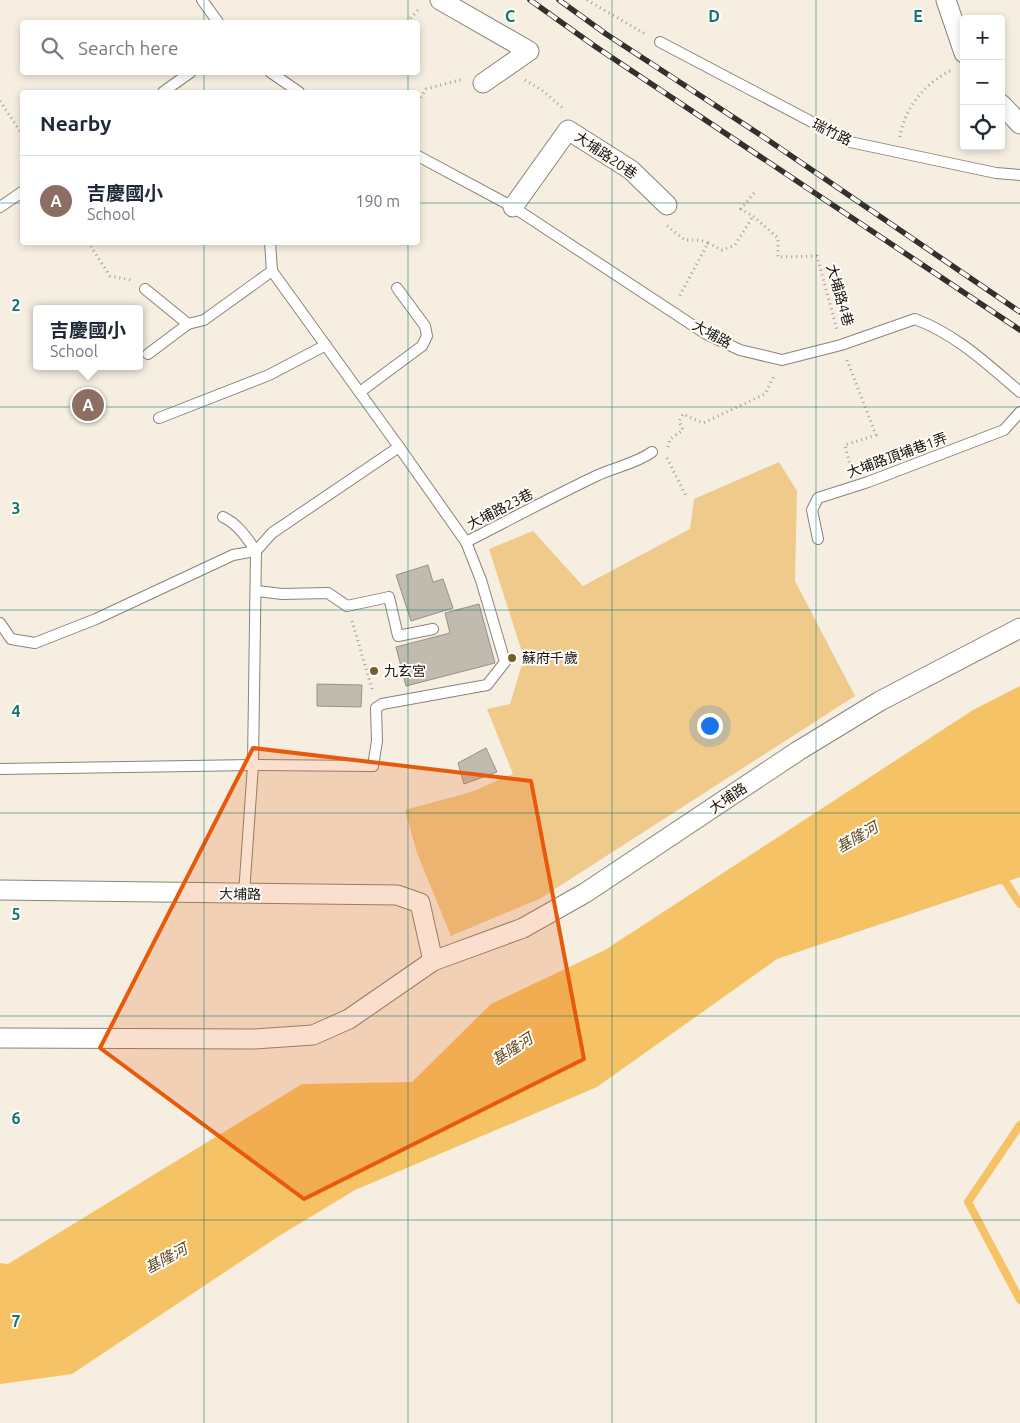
<!DOCTYPE html>
<meta charset="utf-8">
<style>
:root{--surface:#fff;--page:#f6f6f7;--text:#1f2937;--muted:#747a83;--line:#e0e1e3;--accent:#755c2d}
body{margin:0;font-family:Ubuntu,"Noto Sans TC",sans-serif;background:var(--page);color:var(--text)}
.controls{position:absolute;right:15px;top:15px;display:grid;overflow:hidden;border-radius:5px;box-shadow:0 2px 8px #0003}
.controls button{width:45px;height:45px;display:grid;place-items:center;padding:0;border:0;border-bottom:1px solid var(--line);background:var(--surface);color:var(--text);font:25px sans-serif}
.you{position:absolute;left:709px;top:725px;width:18px;height:18px;margin:-12px;border:4px solid #fff;border-radius:50%;background:#1a73e8;box-shadow:0 0 0 8px #1a73e833}
.badge{display:grid;place-items:center;width:32px;height:32px;border-radius:50%;background:var(--accent);color:#fff;font-size:16px;font-weight:700}
.pin{position:absolute;translate:-50% -50%;border:2px solid #fff;box-shadow:0 1px 5px #0006}
.popup{position:absolute;left:33px;top:305px;width:110px;height:65px;box-sizing:border-box;display:grid;place-content:center;border-radius:5px;background:var(--surface);filter:drop-shadow(0 1px 4px #0005);font-size:16px;white-space:nowrap;color:var(--muted)}
.popup b{font-size:19px;color:var(--text)}
.popup::after{content:'';position:absolute;left:50%;top:100%;margin-left:-10px;border:10px solid transparent;border-top-color:var(--surface)}
.list{margin:0;padding:0;list-style:none}
h2{display:flex;justify-content:space-between;align-items:center;height:65px;margin:0;padding:0 20px;font-size:21px}
h2 small{font-size:16px;font-weight:400;color:var(--muted)}
.list li{display:grid;grid-template-columns:32px 1fr auto;gap:15px;align-items:center;box-sizing:border-box;height:90px;padding:0 20px;border-top:1px solid var(--line)}
.list b{display:block;font-size:19px;white-space:nowrap}
.list p{margin:0;font-size:16px;white-space:nowrap;color:var(--muted)}
.list em{font-size:16px;font-style:normal;color:var(--muted)}
.icon{flex:none;width:28px;height:28px;fill:none;stroke:currentColor;stroke-width:2;stroke-linecap:round;stroke-linejoin:round}
.map{position:relative;flex:none;width:1020px;height:1423px;overflow:hidden}
.search{position:absolute;background:var(--surface);box-shadow:0 2px 8px #0003;left:20px;top:20px;width:400px;height:55px;display:flex;align-items:center;gap:12px;box-sizing:border-box;padding:0 18px;border-radius:5px;color:var(--muted);font-size:19px}
.panel{position:absolute;background:var(--surface);box-shadow:0 2px 8px #0003;left:20px;top:90px;width:400px;height:155px;border-radius:5px}
.map>svg:first-child{display:block}
.green{fill:#efca8a}
.water{fill:#f5c265}
.lines{fill:none;stroke-linecap:round;stroke-linejoin:round}
.stream{stroke:#f5c265;stroke-width:8}
.building{fill:#c1baae;stroke:#989186}
.service-casing{stroke:#8a8479;stroke-width:12}
.minor-casing{stroke:#8a8479;stroke-width:21}
.path{stroke:#a39e94;stroke-width:3;stroke-dasharray:1 4;stroke-linecap:butt}
.service{stroke:#fff;stroke-width:10}
.minor{stroke:#fff;stroke-width:19}
.rail-casing{stroke:#332f2a;stroke-width:5.5}
.rail{stroke:#fffcf7;stroke-width:4;stroke-dasharray:11;stroke-linecap:butt}
.marked{fill:#e8590c;fill-opacity:0.2;stroke:#e8590c;stroke-width:4;stroke-linejoin:round}
.grid{fill:none;stroke:#0f766e;stroke-width:1;stroke-opacity:0.55}
.poi-dot{fill:#755c2d;stroke:#fffcf7;stroke-width:2}
.labels{text-anchor:middle;dominant-baseline:central;stroke-width:4;stroke-linejoin:round;paint-order:stroke}
.street-label{font-size:14px;fill:#16130f;stroke:#fffcf7}
.poi-label{font-size:14px;fill:#16130f;stroke:#fffcf7;text-anchor:start}
.water-label{font-size:15px;font-style:italic;fill:#5d4821;stroke:#fffcf7}
.grid-label{font-size:16px;text-anchor:middle;font-weight:bold;fill:#0f766e;stroke:#fffcf7;stroke-width:4;stroke-linejoin:round;paint-order:stroke}
</style>
<div class="map">
<svg width="1020" height="1423" viewBox="0 0 1020 1423">
<rect width="100%" height="100%" fill="#f5eee1"/>
<path class="green" d="M779,462L797,491L795,581L855,696L541,898L451,936L417,853L405,810L471,792L513,774L487,709L510,704L524,658L489,549L533,531L583,586L690,529L694,499Z"/>
<path class="water" d="M1020,686V877L777,959L597,1087L355,1190L279,1236L72,1374L0,1384V1263L8,1264L302,1084L412,1082L491,1004L605,950L973,710Z"/>
<g class="lines">
<g class="stream">
<path d="M995,879L1005,881L1020,904"/>
<path d="M1020,1125L968,1202L1020,1300"/>
</g>
</g>
<g class="building">
<path d="M428,565L433,582L443,579L453,608L411,621L396,575Z"/>
<path d="M479,604L495,663L406,686L396,647L450,633L445,613Z"/>
<path d="M317,684L362,685L361,707L317,706Z"/>
<path d="M486,748L497,772L464,784L458,763Z"/>
</g>
<g class="lines">
<defs>
<g id="service">
<path d="M202,0L218,22"/>
<path d="M660,42L850,142L996,173L1020,175"/>
<path d="M270,72L299,92"/>
<path d="M163,92L191,72"/>
<path d="M418,156L513,207L706,334L740,350L782,360L841,345L915,319C957,335 987,364 1020,392"/>
<path d="M0,207L22,192"/>
<path d="M270,242L272,271"/>
<path d="M145,289L188,324L204,320L272,271"/>
<path d="M148,354L188,324"/>
<path d="M360,392L422,346L427,336L425,326L397,288"/>
<path d="M159,418L269,375L326,345"/>
<path d="M399,447L466,542C509,520 552,497 596,476C615,467 635,464 652,452"/>
<path d="M223,517C238,524 247,538 256,551L253,765L244,894"/>
<path d="M818,539L812,510L818,498L868,482L1004,430L1020,412"/>
<path d="M257,591L282,594L328,593L347,606L389,597L398,636L433,629"/>
<path d="M0,623L11,639L35,643L96,619L233,555L256,551L272,533L399,447L272,271"/>
<path d="M0,769L253,765L373,766L377,741L376,708L382,704L487,685L505,662L481,580L466,542"/>
</g>
<g id="minor">
<path d="M440,0L529,51L483,83"/>
<path d="M946,0L964,53"/>
<path d="M1001,104L1020,124"/>
<path d="M513,207L568,130L631,170L667,205"/>
<path d="M0,890L397,895L420,903L433,961"/>
<path d="M0,1038L254,1039L313,1035L349,1019L433,961L523,928L585,893L798,751L880,701L1020,628"/>
</g>
</defs>
<use href="#service" class="service-casing"/>
<use href="#minor" class="minor-casing"/>
<g class="path">
<path d="M587,0L647,35"/>
<path d="M407,22L420,8"/>
<path d="M525,80L543,91L564,109"/>
<path d="M0,101L22,134"/>
<path d="M418,102L426,89L463,79"/>
<path d="M900,137C904,108 926,82 952,70"/>
<path d="M754,193L741,209L753,216L778,238V257L817,256L837,330"/>
<path d="M667,226L685,240H700L708,243L679,297"/>
<path d="M88,242L110,276L131,280"/>
<path d="M708,243L722,250L735,245L753,216"/>
<path d="M847,360L876,435L845,445L851,469"/>
<path d="M668,447L670,439L683,430L679,421L683,414L703,423L765,394L775,374"/>
<path d="M667,458L687,498"/>
<path d="M352,621L373,692"/>
</g>
<use href="#service" class="service"/>
<use href="#minor" class="minor"/>
<defs>
<g id="rail">
<path d="M530,0L596,47L1020,330"/>
<path d="M559,0L606,34L765,138L1020,312"/>
</g>
</defs>
<use href="#rail" class="rail-casing"/>
<use href="#rail" class="rail"/>
</g>
<path class="marked" d="M253,748L531,781L584,1059L304,1199L100,1048Z"/>
<path class="grid" d="M204,0V22M408,0V22M612,0V1423M816,0V1423M204,72V92M408,72V92M0,203H22M418,203H1020M204,242V1423M408,242V1423M0,407H1020M0,610H1020M0,813H1020M0,1016H1020M0,1220H1020"/>
<g class="poi-dot">
<circle cx="512" cy="658" r="5"/>
<circle cx="374" cy="671" r="5"/>
</g>
<g class="labels">
<g class="street-label">
<text transform="translate(832 132) rotate(26)">瑞竹路</text>
<text transform="translate(606 155) rotate(34)">大埔路20巷</text>
<text transform="translate(840 295) rotate(74)">大埔路4巷</text>
<text transform="translate(712 334) rotate(29)">大埔路</text>
<text transform="translate(897 455) rotate(-20)">大埔路頂埔巷1弄</text>
<text transform="translate(500 509) rotate(-27)">大埔路23巷</text>
<text transform="translate(728 798) rotate(-34)">大埔路</text>
<text transform="translate(240 894) rotate(1)">大埔路</text>
</g>
<g class="poi-label">
<text x="522" y="658">蘇府千歲</text>
<text x="384" y="671">九玄宮</text>
</g>
<g class="water-label">
<text transform="translate(857 837) rotate(-30)">基隆河</text>
<text transform="translate(512 1049) rotate(-33)">基隆河</text>
<text transform="translate(166 1258) rotate(-28)">基隆河</text>
</g>
</g>
<g class="grid-label">
<text x="510" y="22">C</text>
<text x="714" y="22">D</text>
<text x="918" y="22">E</text>
<text x="16" y="311">2</text>
<text x="16" y="514">3</text>
<text x="16" y="717">4</text>
<text x="16" y="920">5</text>
<text x="16" y="1124">6</text>
<text x="16" y="1327">7</text>
</g>
</svg>
<div class="controls">
<button>+</button>
<button>−</button>
<button><svg class="icon" aria-label="locate" viewBox="0 0 24 24"><circle cx="12" cy="12" r="6"/><path d="M12 2v4M12 18v4M2 12h4M18 12h4"/></svg></button>
</div>
<div class="you"></div>
<div class="pin badge" style="left:88px;top:405px;background:#8d6e63">A</div>
<div class="popup"><b>吉慶國小</b>School</div>
<div class="search"><svg class="icon" aria-label="search" viewBox="0 0 24 24"><circle cx="10" cy="10" r="6"/><path d="M15 15l6 6"/></svg>Search here</div>
<section class="panel">
<h2>Nearby<small></small></h2>
<ul class="list">
<li><span class="badge" style="background:#8d6e63">A</span><div><b>吉慶國小</b><p>School</p></div><em>190 m</em></li>
</ul>
</section>
</div>
